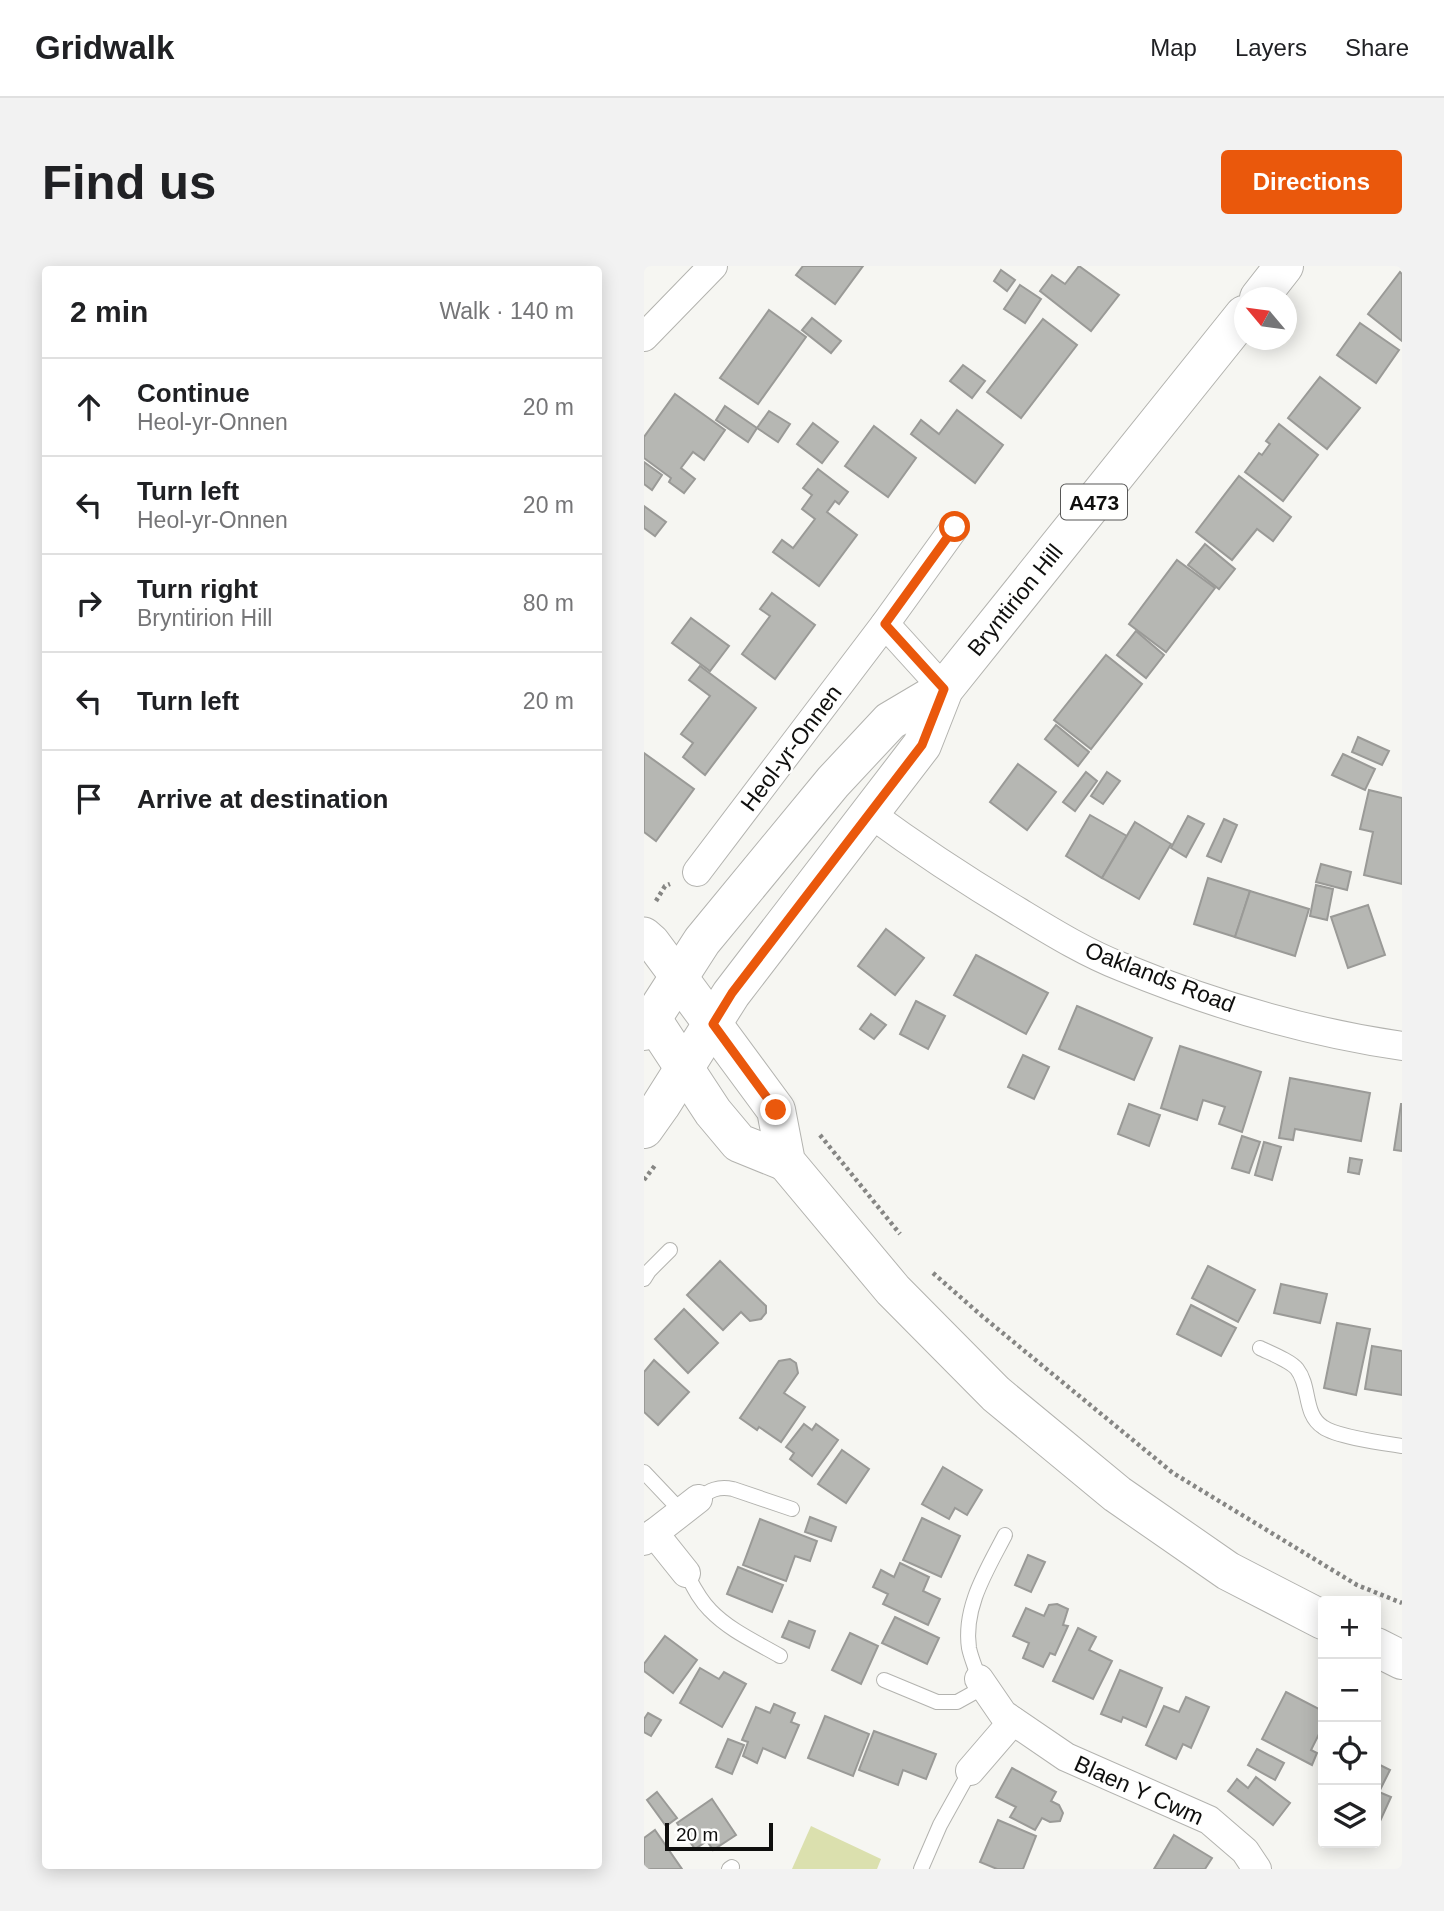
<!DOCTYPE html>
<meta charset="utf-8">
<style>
:root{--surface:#fff;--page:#f2f2f2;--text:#202124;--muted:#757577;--line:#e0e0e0;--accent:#ea580c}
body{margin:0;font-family:Arial,sans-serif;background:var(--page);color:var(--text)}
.controls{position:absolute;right:21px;bottom:21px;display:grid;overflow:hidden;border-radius:7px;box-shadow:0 4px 18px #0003}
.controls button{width:63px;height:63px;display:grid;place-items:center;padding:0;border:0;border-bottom:2px solid var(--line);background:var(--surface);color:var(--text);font:35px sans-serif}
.compass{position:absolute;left:590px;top:21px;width:63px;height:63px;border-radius:50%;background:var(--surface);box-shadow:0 4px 18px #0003;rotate:299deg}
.scale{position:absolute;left:21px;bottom:18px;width:108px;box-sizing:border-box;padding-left:7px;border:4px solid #0f0f0e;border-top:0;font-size:19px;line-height:24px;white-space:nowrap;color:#0f0f0e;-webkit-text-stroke:5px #fffffe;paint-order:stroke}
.stop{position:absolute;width:21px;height:21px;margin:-16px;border:5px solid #ea580c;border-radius:50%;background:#fff}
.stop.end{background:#ea580c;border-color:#fff;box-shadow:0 2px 7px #0008}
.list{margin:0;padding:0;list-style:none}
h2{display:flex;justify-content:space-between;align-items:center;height:91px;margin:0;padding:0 28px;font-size:30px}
h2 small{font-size:23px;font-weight:400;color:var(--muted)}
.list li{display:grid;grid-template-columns:46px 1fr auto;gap:21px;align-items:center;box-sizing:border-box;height:98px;padding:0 28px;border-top:2px solid var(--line)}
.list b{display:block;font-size:26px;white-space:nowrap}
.list p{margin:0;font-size:23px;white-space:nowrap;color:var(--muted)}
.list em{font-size:23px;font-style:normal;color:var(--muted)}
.icon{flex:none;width:38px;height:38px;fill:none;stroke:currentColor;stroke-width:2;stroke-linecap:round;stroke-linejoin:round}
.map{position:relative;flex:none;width:758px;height:1603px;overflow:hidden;border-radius:7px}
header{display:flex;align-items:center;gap:42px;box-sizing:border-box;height:98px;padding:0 35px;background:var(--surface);border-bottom:2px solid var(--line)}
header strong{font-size:33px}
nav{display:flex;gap:38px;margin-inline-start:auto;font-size:24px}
.intro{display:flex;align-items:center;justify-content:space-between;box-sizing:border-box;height:168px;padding:0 42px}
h1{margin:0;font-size:49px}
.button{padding:18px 32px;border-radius:7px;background:var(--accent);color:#fff;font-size:24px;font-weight:700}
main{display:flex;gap:42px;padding:0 42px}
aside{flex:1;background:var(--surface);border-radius:7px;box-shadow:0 4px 18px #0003}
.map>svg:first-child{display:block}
.green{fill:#dbe0ae}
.building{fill:#b6b7b3;stroke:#9a9a97;stroke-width:2}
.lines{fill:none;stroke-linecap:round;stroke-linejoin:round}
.service-casing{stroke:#b3b3af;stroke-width:16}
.minor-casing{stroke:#b3b3af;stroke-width:30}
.tertiary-casing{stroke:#b3b3af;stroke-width:37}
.secondary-casing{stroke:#b3b3af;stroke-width:40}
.primary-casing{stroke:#b3b3af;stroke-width:40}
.path{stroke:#868684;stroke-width:4.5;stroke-dasharray:3.5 3.5;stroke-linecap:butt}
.service{stroke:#fff;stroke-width:14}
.minor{stroke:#fff;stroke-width:28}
.tertiary{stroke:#fff;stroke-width:35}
.secondary{stroke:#fff;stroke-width:38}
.primary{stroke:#fff;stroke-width:38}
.route{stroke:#ea580c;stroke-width:9}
.labels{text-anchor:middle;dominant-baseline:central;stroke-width:5;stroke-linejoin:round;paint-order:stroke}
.shield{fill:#fffffe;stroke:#575756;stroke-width:2}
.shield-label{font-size:21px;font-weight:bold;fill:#0f0f0e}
.street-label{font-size:23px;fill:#0f0f0e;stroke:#fffffe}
</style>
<header>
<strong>Gridwalk</strong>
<nav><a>Map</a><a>Layers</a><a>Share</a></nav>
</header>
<div class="intro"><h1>Find us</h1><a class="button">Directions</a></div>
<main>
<aside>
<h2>2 min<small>Walk · 140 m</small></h2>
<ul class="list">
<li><svg class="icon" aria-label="ahead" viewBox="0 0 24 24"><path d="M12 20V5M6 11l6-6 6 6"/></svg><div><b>Continue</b><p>Heol-yr-Onnen</p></div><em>20 m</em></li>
<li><svg class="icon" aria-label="left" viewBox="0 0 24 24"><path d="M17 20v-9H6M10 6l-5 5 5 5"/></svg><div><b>Turn left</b><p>Heol-yr-Onnen</p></div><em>20 m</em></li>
<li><svg class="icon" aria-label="right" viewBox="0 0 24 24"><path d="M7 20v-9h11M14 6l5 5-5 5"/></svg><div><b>Turn right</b><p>Bryntirion Hill</p></div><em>80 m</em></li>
<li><svg class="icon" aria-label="left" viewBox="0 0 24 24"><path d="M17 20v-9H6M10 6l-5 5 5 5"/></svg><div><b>Turn left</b></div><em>20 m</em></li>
<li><svg class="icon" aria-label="arrive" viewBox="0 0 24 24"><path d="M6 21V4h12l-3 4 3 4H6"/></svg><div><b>Arrive at destination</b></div></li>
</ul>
</aside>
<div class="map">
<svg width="758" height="1603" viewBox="0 0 758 1603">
<rect width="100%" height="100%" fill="#f6f6f2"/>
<path class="green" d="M167,1560L237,1593L233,1603H148Z"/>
<g class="building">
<path d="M159,0H219L191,38L152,9Z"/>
<path d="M435,0L475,29L447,65L396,25L408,9L421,18Z"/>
<path d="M357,4L371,14L363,25L350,15Z"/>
<path d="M756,6L758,8V75L724,48Z"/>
<path d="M376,19L397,33L381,57L360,43Z"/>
<path d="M125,44L162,71L114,138L76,112Z"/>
<path d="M168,52L197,75L187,87L158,64Z"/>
<path d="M399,53L433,79L377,152L343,126Z"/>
<path d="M716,57L755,84L732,117L693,89Z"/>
<path d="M319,99L341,115L328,132L306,115Z"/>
<path d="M676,111L716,142L683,183L644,152Z"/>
<path d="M31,128L81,164L60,194L49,186L37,202L51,213L40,227L25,216L27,212L0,192V171Z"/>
<path d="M81,140L113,162L104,176L72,154Z"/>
<path d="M313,144L359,179L331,217L267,168L277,154L295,168Z"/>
<path d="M125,145L146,158L134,176L113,162Z"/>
<path d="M169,157L194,176L178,197L153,178Z"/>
<path d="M635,158L674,189L639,235L601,206L615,187L618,189L626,178L622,175Z"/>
<path d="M230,160L272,192L244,231L201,200Z"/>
<path d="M0,196L18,209L8,224L0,218Z"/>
<path d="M174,203L204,226L195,238L191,235L183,246L213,269L175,320L129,286L138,274L149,282L171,253L158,243L168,229L159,222Z"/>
<path d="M595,210L647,251L629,275L613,263L588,294L552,266Z"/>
<path d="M0,240L22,256L11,270L0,262Z"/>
<path d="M561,278L591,303L575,323L544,299Z"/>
<path d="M533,294L571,322L522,386L485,358Z"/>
<path d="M128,327L171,359L131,413L98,388L126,350L116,343Z"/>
<path d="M47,352L85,380L66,405L28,377Z"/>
<path d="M492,365L520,389L502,412L473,389Z"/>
<path d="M462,389L498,418L447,483L410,454Z"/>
<path d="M56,400L112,442L61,509L39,491L49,477L37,468L66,430L45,414Z"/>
<path d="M412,459L445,486L434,500L401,473Z"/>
<path d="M714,471L745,485L738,499L708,486Z"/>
<path d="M0,487L50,523L12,575L0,566Z"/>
<path d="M699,488L731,503L721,524L688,509Z"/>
<path d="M374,498L412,526L383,564L346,536Z"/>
<path d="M442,506L453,515L431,545L419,536Z"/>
<path d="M463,506L476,515L459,538L447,530Z"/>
<path d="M725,524L758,532V618L720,609L729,566L716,563Z"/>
<path d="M446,549L483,570L458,612L422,590Z"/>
<path d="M544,550L560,558L542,591L527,582Z"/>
<path d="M580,553L593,559L577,596L563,590Z"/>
<path d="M491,556L527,578L495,633L458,612Z"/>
<path d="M677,598L707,606L703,624L672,616Z"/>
<path d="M564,612L606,625L591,671L550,658Z"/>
<path d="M672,619L689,623L683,654L666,650Z"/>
<path d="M606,625L665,643L651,690L591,671Z"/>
<path d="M724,639L741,689L704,702L687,651Z"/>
<path d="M242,663L280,692L251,729L214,700Z"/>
<path d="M332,689L404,727L382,768L310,729Z"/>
<path d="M272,735L301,750L284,783L256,768Z"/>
<path d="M433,740L508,772L490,814L415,783Z"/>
<path d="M227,748L242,759L230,773L216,763Z"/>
<path d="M536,780L617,806L598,866L575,858L581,841L559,834L553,854L517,842Z"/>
<path d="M379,789L405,801L390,833L364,821Z"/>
<path d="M646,812L726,827L717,875L651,863L649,874L635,872Z"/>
<path d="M485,838L516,849L505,880L474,868Z"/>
<path d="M757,838H758V885L750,884Z"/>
<path d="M598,870L616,876L605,907L588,902Z"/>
<path d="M620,876L637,881L628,914L611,909Z"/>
<path d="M706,892L718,894L715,908L704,906Z"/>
<path d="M76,995L122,1040V1047L117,1053L106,1055L97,1046L79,1064L43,1029Z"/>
<path d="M564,1000L611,1024L594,1056L548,1032Z"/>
<path d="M637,1018L683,1028L676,1057L630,1047Z"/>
<path d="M547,1039L592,1062L577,1090L533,1068Z"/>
<path d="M40,1043L74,1077L44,1107L11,1073Z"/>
<path d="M693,1057L726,1063L712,1129L680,1122Z"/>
<path d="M728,1080L758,1085V1129L721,1123Z"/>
<path d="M146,1093L152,1097L154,1107L140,1127L161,1141L137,1176L115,1161L113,1164L96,1152L135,1095Z"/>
<path d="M10,1094L45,1126L14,1159L0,1146V1106Z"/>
<path d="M160,1158L168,1164L172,1158L194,1174L168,1210L146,1193L150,1187L142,1181Z"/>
<path d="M198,1184L225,1203L202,1237L174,1218Z"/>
<path d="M299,1201L338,1224L323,1249L311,1242L305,1253L278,1238Z"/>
<path d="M166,1251L192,1261L187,1275L161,1266Z"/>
<path d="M278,1252L316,1270L297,1311L259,1294Z"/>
<path d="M116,1253L173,1275L166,1295L151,1290L142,1315L99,1299Z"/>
<path d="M384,1289L401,1296L387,1326L371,1319Z"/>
<path d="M256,1297L285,1311L279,1325L296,1333L284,1359L239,1338L244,1328L229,1321L237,1304L250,1311Z"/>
<path d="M94,1301L139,1319L128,1346L83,1328Z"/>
<path d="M413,1338L424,1343L419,1359L424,1360L411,1389L406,1387L399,1401L379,1392L385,1377L369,1370L382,1342L400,1350L405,1339Z"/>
<path d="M251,1351L295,1372L283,1398L238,1377Z"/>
<path d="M145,1355L171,1365L165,1382L138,1371Z"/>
<path d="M434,1362L452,1371L445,1384L468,1395L449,1433L409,1415Z"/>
<path d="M206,1367L234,1380L217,1418L188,1404Z"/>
<path d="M21,1370L53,1394L29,1427L0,1405V1398Z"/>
<path d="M56,1402L75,1413L80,1406L102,1418L78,1461L36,1437Z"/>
<path d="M476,1404L518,1422L502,1461L479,1451L477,1456L457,1448Z"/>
<path d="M642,1426L679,1445V1460L667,1484L673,1487L668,1499L618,1473Z"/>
<path d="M542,1431L565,1441L547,1482L539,1478L532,1493L502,1479L520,1440L535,1446Z"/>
<path d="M130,1438L151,1447L147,1456L155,1459L141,1492L119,1482L113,1497L99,1490L104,1476L98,1474L112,1441L126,1447Z"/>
<path d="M4,1447L17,1454L7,1470L0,1466V1453Z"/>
<path d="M181,1450L225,1468L209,1510L164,1492Z"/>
<path d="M230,1465L292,1488L282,1513L259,1504L254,1519L215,1504Z"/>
<path d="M84,1473L100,1479L88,1508L72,1501Z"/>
<path d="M613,1483L640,1497L631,1514L604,1499Z"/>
<path d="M732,1497L746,1504L735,1526L747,1531L732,1564Z"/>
<path d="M368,1502L412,1526L407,1535L415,1539L419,1547L416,1555L406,1556L398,1552L391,1564L366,1551L372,1541L352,1531Z"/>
<path d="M612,1511L646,1537L629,1559L584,1525L593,1513L604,1522Z"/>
<path d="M13,1526L33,1552L22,1560L3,1534Z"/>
<path d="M68,1533L92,1569L69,1584L63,1575L51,1583L33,1557Z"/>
<path d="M354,1554L392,1570L379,1603H353L336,1596Z"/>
<path d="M11,1564L38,1603H0V1572Z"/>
<path d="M530,1569L568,1592L561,1603H510Z"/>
</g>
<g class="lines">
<defs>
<g id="service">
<path d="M0,1013L5,1005L26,984"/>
<path d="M616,1082C626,1087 647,1095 653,1103C667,1121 659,1148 679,1161C693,1171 739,1177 758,1180"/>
<path d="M0,1206L37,1245"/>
<path d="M54,1233C66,1224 74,1220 89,1223L148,1243"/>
<path d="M42,1307C49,1320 55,1333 66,1344C85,1364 112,1376 136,1390"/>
<path d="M335,1413C332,1403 327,1392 325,1382C319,1341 343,1304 361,1269"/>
<path d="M240,1414L293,1436H313L340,1421"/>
<path d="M85,1603L88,1601"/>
<path d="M277,1603L296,1559L326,1505"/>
</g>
<g id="minor">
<path d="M0,71L69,0"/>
<path d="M241,358L300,423"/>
<path d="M224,546C273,582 323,615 375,646C408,666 442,687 478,701C568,738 662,766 758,780"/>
<path d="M53,606L241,358L311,261"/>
<path d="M10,1267L42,1307"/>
<path d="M0,1275L54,1233"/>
<path d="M335,1413L359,1448L422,1491L565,1554L601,1585L613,1603"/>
<path d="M326,1505L369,1455"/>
</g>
<path id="tertiary" d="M0,669L8,676L34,711"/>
<g id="secondary">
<path d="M34,711L132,844L142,896L249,1024L352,1128L473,1228L584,1305L679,1354"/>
<path d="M8,753L69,846L95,877L142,896"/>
<path d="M732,1381L758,1394"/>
</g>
<g id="primary">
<path d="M615,32L640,0"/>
<path d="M0,765L58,675L189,516L246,455L300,423"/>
<path d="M0,863L17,839L87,728L278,479L300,423L600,49"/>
</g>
</defs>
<use href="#service" class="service-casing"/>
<use href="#minor" class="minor-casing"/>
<use href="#tertiary" class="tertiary-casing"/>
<use href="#secondary" class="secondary-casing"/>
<use href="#primary" class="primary-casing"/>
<g class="path">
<path d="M12,635L21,620L26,618"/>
<path d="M176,869L256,968"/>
<path d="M0,914L12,898"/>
<path d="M289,1007L338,1050L529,1207L713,1319L758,1337"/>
</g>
<use href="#service" class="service"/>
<use href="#minor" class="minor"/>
<use href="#tertiary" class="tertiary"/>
<use href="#secondary" class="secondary"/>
<use href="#primary" class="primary"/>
</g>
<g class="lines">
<path class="route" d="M132,844L69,758L88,727L278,479L300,423L241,358L311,261"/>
</g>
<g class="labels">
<rect class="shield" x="417" y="218.5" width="66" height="35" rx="5"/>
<g class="shield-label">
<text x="450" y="236">A473</text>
</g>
<g class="street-label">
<text transform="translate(371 334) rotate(-51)">Bryntirion Hill</text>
<text transform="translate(147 482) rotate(-53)">Heol-yr-Onnen</text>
<text transform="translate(516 711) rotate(21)">Oaklands Road</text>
<text transform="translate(495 1524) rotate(24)">Blaen Y Cwm</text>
</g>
</g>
</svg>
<div class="controls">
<button>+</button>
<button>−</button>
<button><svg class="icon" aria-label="locate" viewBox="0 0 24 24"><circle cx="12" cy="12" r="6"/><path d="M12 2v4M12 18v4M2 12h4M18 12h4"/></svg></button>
<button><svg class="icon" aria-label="layers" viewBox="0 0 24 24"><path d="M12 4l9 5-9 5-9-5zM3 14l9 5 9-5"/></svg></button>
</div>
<svg class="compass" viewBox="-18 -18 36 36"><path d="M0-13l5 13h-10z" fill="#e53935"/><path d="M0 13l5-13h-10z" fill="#757577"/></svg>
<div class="scale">20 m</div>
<div class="stop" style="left:311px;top:261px"></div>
<div class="stop end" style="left:132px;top:844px"></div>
</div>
</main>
